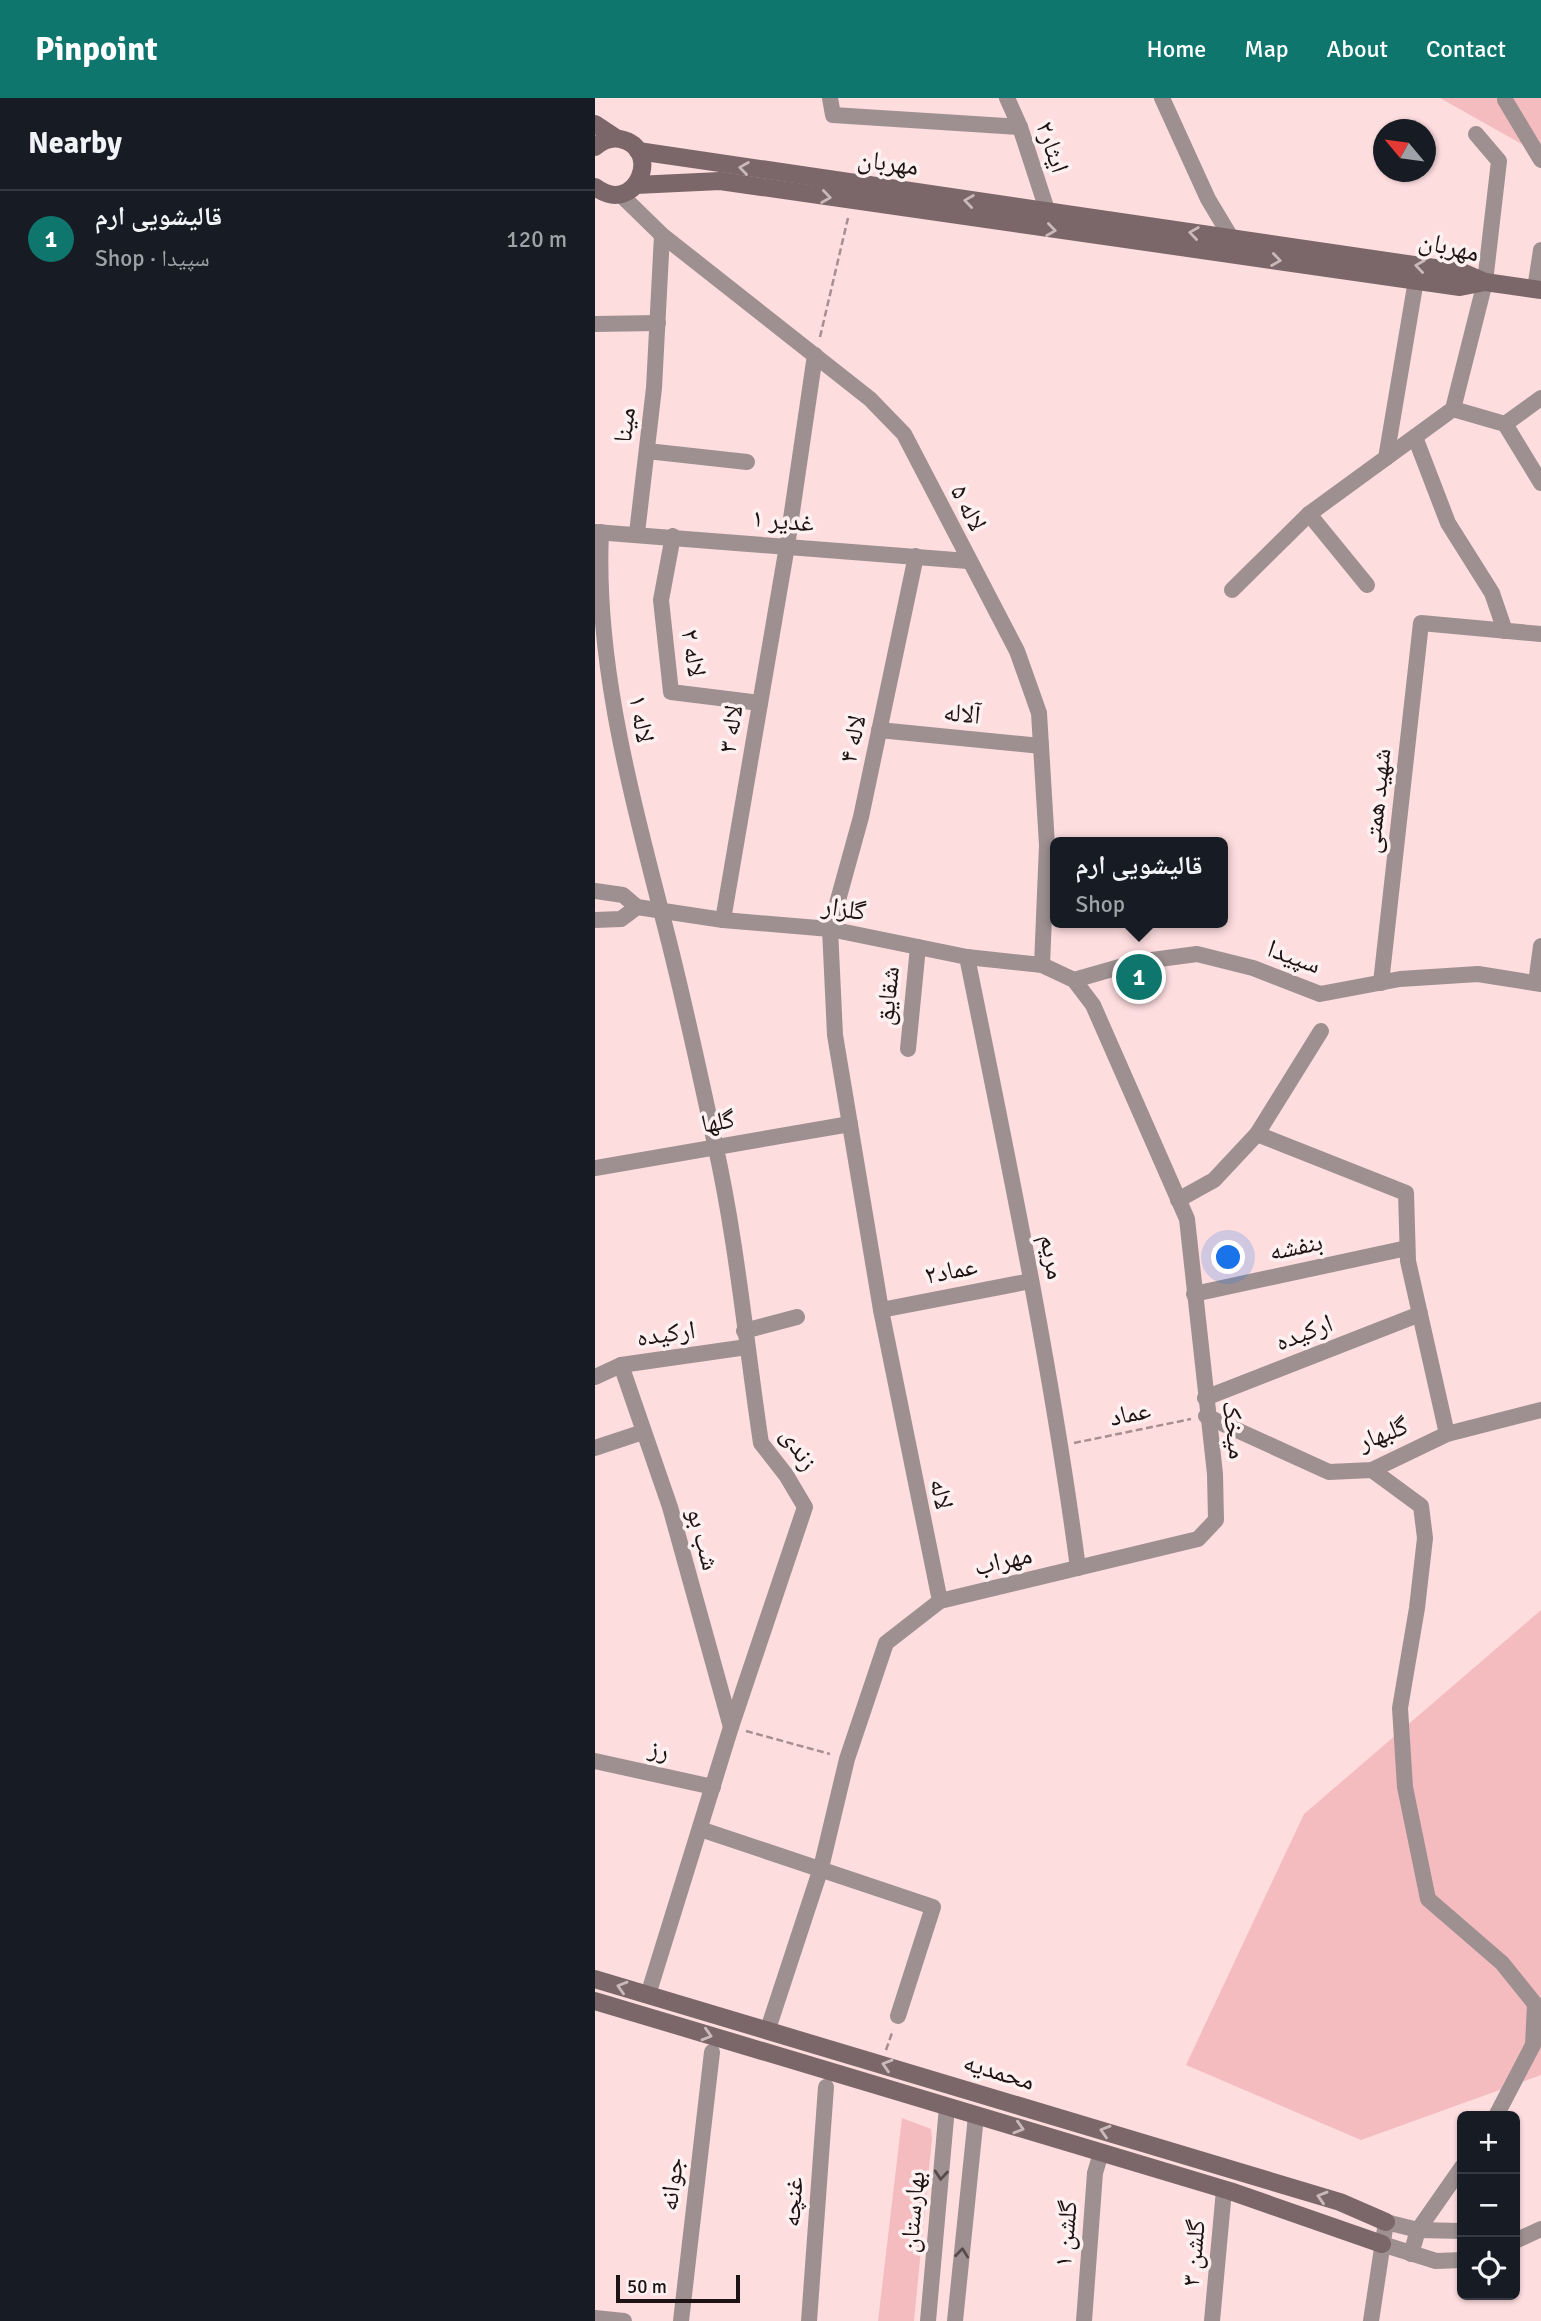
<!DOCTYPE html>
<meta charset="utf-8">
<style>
:root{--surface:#171b24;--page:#20242c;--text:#f1f3f6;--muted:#9ea1a6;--line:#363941;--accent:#0f766e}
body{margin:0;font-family:Signika,"Noto Naskh Arabic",sans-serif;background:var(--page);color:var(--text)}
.controls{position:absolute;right:21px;bottom:21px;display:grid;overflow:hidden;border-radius:10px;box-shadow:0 2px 5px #0004}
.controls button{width:63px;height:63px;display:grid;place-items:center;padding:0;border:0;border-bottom:2px solid var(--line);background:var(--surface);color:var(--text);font:35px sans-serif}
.compass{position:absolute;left:778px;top:21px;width:63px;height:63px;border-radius:50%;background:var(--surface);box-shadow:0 2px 5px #0004;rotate:299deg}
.scale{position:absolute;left:21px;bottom:18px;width:124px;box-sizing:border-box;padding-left:7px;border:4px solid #1e1314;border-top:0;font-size:19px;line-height:24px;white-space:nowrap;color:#1e1314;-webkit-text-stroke:5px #fdf0f1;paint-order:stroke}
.you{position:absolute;left:634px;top:1160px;width:24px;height:24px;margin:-18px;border:5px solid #fff;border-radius:50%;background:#1a73e8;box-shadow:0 0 0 10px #1a73e833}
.badge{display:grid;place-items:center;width:46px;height:46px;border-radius:50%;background:var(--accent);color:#fff;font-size:23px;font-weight:700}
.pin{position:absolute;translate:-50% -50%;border:4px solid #fff;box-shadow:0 2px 7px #0006}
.popup{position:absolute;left:455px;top:739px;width:178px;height:91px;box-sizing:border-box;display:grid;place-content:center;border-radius:10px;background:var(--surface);filter:drop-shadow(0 2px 5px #0005);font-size:23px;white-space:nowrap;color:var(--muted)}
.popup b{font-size:26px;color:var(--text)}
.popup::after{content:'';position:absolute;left:50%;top:100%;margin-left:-14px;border:14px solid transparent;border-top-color:var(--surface)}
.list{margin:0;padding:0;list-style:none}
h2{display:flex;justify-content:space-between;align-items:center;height:91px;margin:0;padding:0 28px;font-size:30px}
h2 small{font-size:23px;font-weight:400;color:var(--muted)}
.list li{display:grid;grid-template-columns:46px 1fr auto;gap:21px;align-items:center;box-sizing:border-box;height:98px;padding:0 28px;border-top:2px solid var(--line)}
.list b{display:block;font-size:26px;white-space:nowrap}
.list p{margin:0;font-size:23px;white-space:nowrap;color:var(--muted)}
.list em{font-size:23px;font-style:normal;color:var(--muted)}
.icon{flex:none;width:38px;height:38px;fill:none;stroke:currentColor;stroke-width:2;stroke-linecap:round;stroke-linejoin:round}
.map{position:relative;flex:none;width:946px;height:2223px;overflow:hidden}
header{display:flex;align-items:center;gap:42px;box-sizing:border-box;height:98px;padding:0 35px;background:var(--accent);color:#fff}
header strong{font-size:33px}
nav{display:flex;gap:38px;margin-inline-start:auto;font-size:24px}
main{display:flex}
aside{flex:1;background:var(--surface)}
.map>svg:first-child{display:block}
.green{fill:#f5bcc0}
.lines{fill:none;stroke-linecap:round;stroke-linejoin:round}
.path{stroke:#a78f90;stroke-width:2.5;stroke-dasharray:7 3.5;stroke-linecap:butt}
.street{stroke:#9e9091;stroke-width:16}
.secondary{stroke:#7b6769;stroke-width:18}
.oneway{stroke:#c9b9bb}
.oneway2{stroke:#584b4c}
.labels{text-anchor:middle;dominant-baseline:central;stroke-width:7;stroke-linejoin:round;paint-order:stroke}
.street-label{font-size:26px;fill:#1e1314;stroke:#fdf0f1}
</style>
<header>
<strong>Pinpoint</strong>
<nav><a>Home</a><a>Map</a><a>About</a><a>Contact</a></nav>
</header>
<main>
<aside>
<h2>Nearby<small></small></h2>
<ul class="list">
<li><span class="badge">1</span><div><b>قالیشویی ارم</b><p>Shop · سپیدا</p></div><em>120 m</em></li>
</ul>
</aside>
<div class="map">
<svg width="946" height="2223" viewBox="0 0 946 2223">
<rect width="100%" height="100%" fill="#fedddf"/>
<g class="green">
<path d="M845,0H946V57Z"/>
<path d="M946,1512V1977L766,2042L591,1967L709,1716Z"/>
<path d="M307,2020L336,2031L337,2040L319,2223H283Z"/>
</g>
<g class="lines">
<g class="path">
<path d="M225,239L253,120"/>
<path d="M479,1345L596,1321"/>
<path d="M151,1633L235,1656"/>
<path d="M291,1952L298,1932"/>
</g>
<g class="street">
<path d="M235,0L238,17L425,29"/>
<path d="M412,0L425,29L453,115"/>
<path d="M567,0L613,101L637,141"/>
<path d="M910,2L946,62"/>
<path d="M25,96L67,137L275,301L309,336L422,553L444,615L452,747L447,867"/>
<path d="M940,191L946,152"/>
<path d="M0,226L63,225"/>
<path d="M858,311L910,326L946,385"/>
<path d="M910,326L946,300"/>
<path d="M820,339L853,425L897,495L910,533"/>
<path d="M52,353L152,364"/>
<path d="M791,360L821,182"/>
<path d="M714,416L772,487"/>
<path d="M0,434L373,463"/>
<path d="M6,434C0,561 34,687 65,809C86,887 103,967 120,1046C142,1144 151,1246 166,1345L191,1377L210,1409L136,1629L53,1897"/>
<path d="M42,435L59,290L67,137"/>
<path d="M78,438L66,502L76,594L165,605"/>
<path d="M637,492L714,416L858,311L890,184L904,63L881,36"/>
<path d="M284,632L446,648"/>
<path d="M0,793L28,797L42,809L128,822L235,831L372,859L447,867L479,882L498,907L592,1121L620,1376L621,1422L603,1441L345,1503"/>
<path d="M0,822L26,821L42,809"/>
<path d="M128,822L192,448L220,257"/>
<path d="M372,859C413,1062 456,1265 483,1470"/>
<path d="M479,882L542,864L602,856L658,870L725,896L805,881L883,876L946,886"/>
<path d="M786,885L826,525L946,536"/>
<path d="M941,885L946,848"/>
<path d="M313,951L323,849"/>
<path d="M662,1036L811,1095L813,1163L852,1336"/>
<path d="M0,1070L255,1026"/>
<path d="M583,1102L619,1082L662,1036L726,933"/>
<path d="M599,1196L812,1150"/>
<path d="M286,1212L436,1183"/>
<path d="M149,1233L202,1219"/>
<path d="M26,1267L75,1409L136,1629"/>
<path d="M0,1279L26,1267L152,1249"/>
<path d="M610,1300L825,1216"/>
<path d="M611,1318L734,1374L777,1372L852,1336L946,1312"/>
<path d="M0,1350L48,1334"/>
<path d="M777,1372L826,1408L830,1440L822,1510L805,1610L810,1689L833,1801L907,1865L940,1906L938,1947L901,2018"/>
<path d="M0,1663L118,1689"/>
<path d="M105,1731L338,1809L303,1918"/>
<path d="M173,1931L226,1770L252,1661L291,1545L345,1503L286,1212L240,937L235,831L266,719L321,458"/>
<path d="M920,2143L946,2131"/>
<path d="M787,2146L841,2163L867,2162"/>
<path d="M816,2156L823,2132L867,2069"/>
<path d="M0,2220L29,2223"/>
<path d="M86,2223L117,1954"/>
<path d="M214,2223L231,1989"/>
<path d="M333,2223L352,2009"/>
<path d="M360,2223L381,2018"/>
<path d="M489,2223L500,2075L506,2055"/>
<path d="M617,2223L629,2092"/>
<path d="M776,2223L791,2124L823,2132L867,2133"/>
</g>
<g class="secondary">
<path d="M0,26L21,40"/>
<path d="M0,49C7,43 16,39 25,41C69,50 41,120 0,89"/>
<path d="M43,53L867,174L890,184L946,192"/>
<path d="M41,87L125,83L865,189L890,184"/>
<path d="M0,1881L745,2104L791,2124"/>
<path d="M0,1903L635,2093L787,2146"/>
</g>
</g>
<defs><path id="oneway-chevron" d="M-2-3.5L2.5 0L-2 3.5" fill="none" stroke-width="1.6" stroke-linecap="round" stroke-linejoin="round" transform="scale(1.75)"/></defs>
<g class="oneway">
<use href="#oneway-chevron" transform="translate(149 70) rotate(-172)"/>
<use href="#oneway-chevron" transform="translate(231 99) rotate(8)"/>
<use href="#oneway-chevron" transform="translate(374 103) rotate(-172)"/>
<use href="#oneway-chevron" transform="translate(456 132) rotate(8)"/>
<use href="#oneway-chevron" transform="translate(599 135) rotate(-172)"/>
<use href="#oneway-chevron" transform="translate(681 162) rotate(8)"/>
<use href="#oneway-chevron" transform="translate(825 168) rotate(-172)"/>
<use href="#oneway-chevron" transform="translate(27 1889) rotate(-163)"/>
<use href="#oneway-chevron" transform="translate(112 1937) rotate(17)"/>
<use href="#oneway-chevron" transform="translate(292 1967) rotate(-163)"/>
<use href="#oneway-chevron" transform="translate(424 2030) rotate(17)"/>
<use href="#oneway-chevron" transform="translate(510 2033) rotate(-163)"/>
<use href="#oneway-chevron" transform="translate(727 2099) rotate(-163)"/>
</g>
<g class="oneway2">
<use href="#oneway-chevron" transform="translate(346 2077) rotate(95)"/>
<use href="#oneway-chevron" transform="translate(367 2155) rotate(-84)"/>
</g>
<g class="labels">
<g class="street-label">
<text transform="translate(457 49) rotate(71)">ایثار۲</text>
<text transform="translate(293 65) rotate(8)">مهربان</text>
<text transform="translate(854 149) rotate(13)">مهربان</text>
<text transform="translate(30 327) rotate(-83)">مینا</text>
<text transform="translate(373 410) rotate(63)">لاله ۵</text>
<text transform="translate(188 423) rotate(5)">غدیر ۱</text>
<text transform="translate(98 555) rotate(81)">لاله ۲</text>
<text transform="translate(367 616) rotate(6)">آلاله</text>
<text transform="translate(46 621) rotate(80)">لاله ۱</text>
<text transform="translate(136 631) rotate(-81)">لاله ۳</text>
<text transform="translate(258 641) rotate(-78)">لاله ۴</text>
<text transform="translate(782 703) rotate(-84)">شهید همتی</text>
<text transform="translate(249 811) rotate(9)">گلزار</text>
<text transform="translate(699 859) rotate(20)">سپیدا</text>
<text transform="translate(293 898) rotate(-84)">شقایق</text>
<text transform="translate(123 1024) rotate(-10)">گلها</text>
<text transform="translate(701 1149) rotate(-12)">بنفشه</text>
<text transform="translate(457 1159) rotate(80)">مریم</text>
<text transform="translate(356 1173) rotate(-11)">عماد۲</text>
<text transform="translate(709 1235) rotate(-21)">ارکیده</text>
<text transform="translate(71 1236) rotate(-8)">ارکیده</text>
<text transform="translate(535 1316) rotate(-12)">عماد</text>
<text transform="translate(639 1332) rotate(83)">میخک</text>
<text transform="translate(788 1336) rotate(-21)">گلبهار</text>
<text transform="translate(204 1351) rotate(58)">زندی</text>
<text transform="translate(346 1396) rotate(78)">لاله</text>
<text transform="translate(108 1441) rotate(75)">شب بو</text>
<text transform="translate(408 1463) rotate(-13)">مهراب</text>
<text transform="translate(64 1652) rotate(13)">رز</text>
<text transform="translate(404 1974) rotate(17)">محمدیه</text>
<text transform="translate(77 2086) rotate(-83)">جوانه</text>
<text transform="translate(198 2104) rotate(-86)">غنچه</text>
<text transform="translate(318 2114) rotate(-85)">بهارستان</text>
<text transform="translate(471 2136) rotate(-85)">گلشن ۱</text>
<text transform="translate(599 2155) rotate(-85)">گلشن ۳</text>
</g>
</g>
</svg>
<div class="controls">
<button>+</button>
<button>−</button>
<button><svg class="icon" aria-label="locate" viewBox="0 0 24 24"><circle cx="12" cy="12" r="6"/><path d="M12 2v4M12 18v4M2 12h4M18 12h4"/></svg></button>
</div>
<svg class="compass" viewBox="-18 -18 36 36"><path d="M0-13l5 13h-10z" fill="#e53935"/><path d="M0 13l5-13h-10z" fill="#9ea1a6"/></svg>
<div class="scale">50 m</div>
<div class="you"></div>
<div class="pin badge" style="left:544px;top:879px">1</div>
<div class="popup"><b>قالیشویی ارم</b>Shop</div>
</div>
</main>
